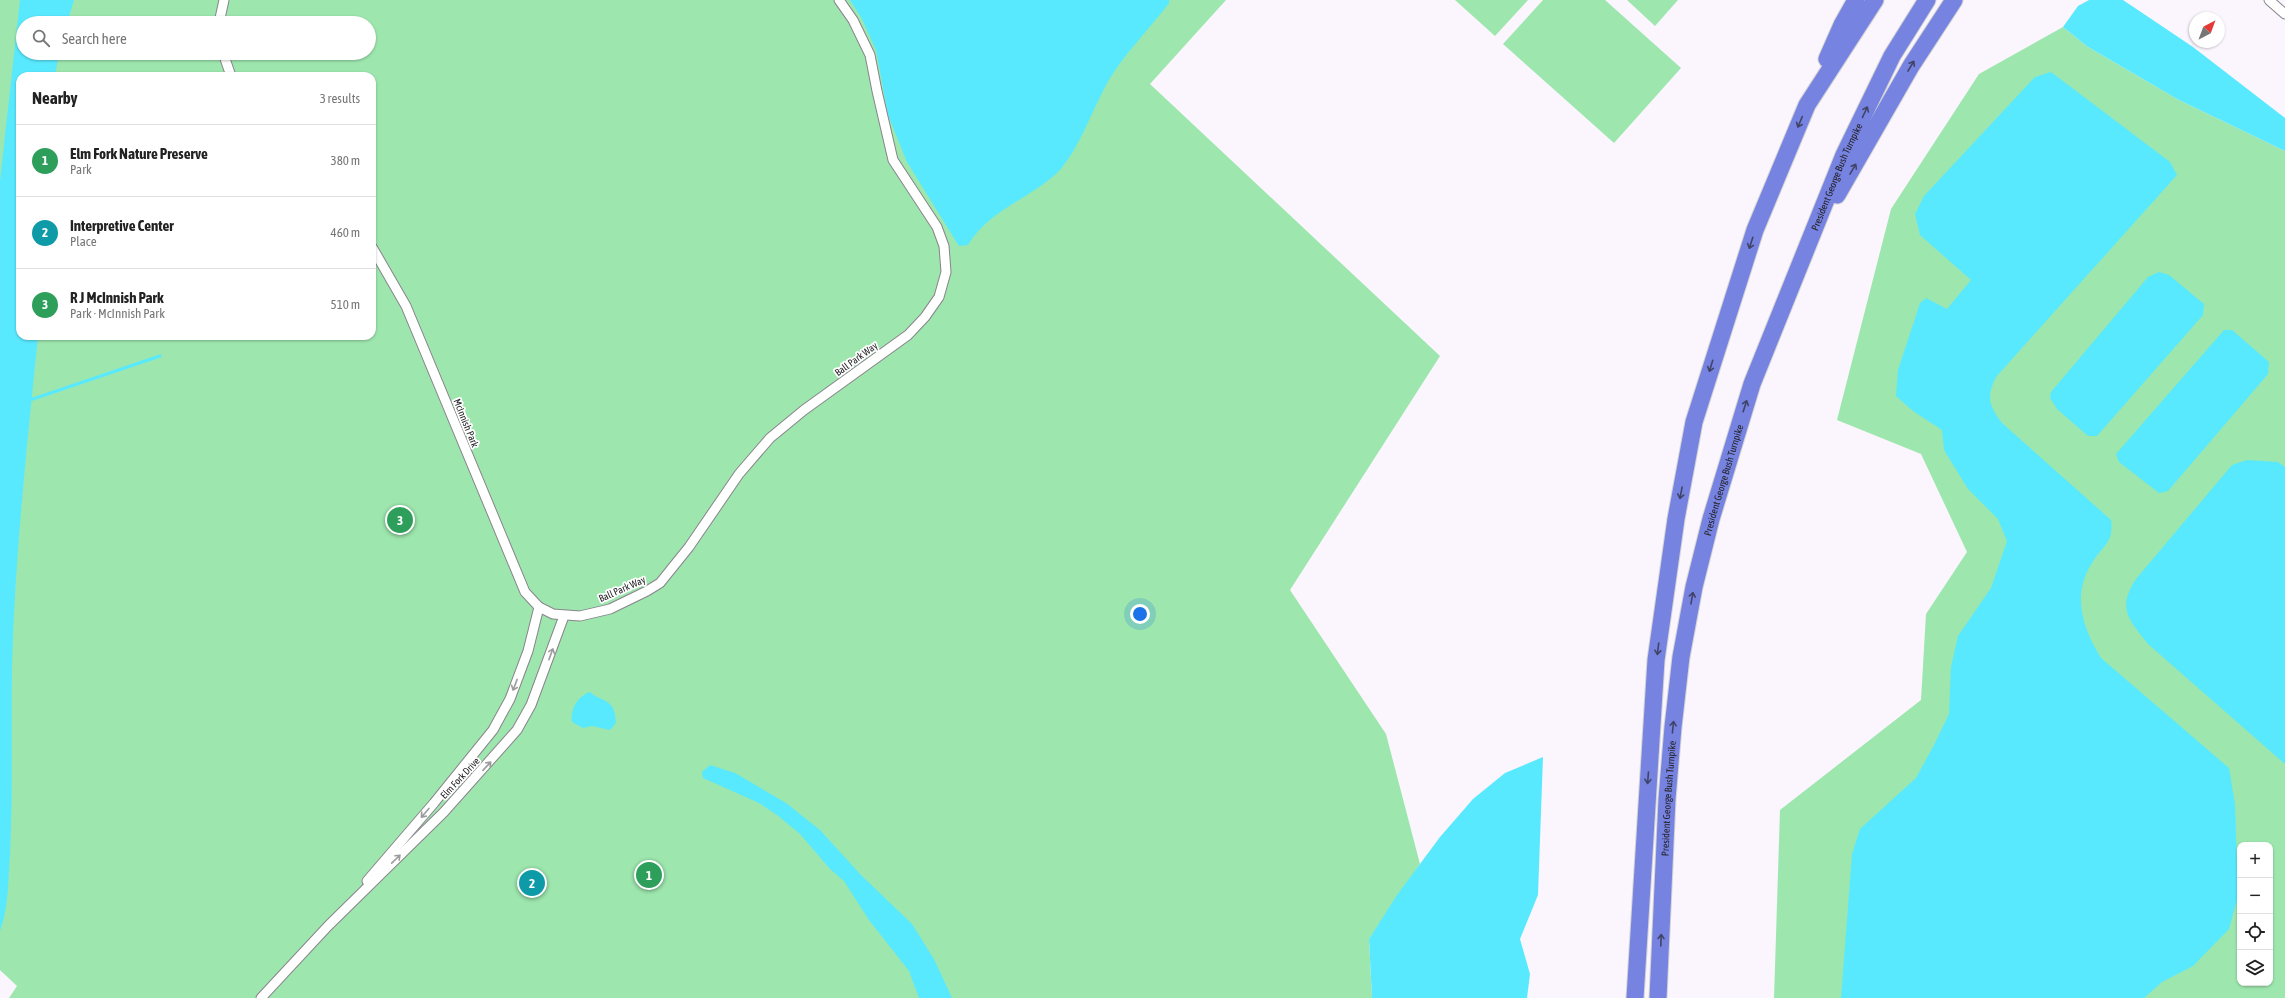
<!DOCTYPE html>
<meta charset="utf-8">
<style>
:root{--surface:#fff;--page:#f2f2f2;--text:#222;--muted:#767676;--line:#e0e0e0;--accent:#ce4274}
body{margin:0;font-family:"Asap Condensed",sans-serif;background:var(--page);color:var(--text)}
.controls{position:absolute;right:12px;bottom:12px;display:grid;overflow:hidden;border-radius:8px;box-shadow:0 1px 3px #0004}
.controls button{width:36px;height:36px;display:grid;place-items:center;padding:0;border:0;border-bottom:1px solid var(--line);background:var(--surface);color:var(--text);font:20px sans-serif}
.compass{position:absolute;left:2189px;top:12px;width:36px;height:36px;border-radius:50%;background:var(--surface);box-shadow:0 1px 3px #0004;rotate:41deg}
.you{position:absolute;left:1140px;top:614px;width:14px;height:14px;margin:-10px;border:3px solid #fff;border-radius:50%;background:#1a73e8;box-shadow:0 0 0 6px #1a73e833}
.badge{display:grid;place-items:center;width:26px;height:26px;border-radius:50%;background:var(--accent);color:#fff;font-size:13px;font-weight:700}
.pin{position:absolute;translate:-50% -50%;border:2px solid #fff;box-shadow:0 1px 4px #0006}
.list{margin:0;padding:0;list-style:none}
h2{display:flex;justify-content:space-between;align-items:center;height:52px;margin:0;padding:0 16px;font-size:17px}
h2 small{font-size:13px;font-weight:400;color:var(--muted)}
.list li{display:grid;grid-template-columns:26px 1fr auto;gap:12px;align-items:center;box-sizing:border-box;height:72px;padding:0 16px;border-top:1px solid var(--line)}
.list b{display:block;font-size:15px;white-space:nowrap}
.list p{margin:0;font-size:13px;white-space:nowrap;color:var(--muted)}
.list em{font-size:13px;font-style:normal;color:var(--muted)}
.icon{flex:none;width:22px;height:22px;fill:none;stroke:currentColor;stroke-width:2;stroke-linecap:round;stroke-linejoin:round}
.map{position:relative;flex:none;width:2285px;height:998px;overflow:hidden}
.search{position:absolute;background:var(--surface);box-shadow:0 1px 3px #0004;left:16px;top:16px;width:360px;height:44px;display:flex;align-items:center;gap:10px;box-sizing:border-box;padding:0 14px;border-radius:22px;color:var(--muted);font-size:15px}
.panel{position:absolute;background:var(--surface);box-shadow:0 1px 3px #0004;left:16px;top:72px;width:360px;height:268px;border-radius:12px}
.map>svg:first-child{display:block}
.green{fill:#9de6ae;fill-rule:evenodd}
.water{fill:#59e9fe}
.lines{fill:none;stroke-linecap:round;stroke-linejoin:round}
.stream{stroke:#59e9fe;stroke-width:3}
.street-casing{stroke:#89848c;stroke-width:11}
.highway-casing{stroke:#d3d3d3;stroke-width:19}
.street{stroke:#fff;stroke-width:9}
.highway{stroke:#7683e1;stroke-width:17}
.oneway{stroke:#414467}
.oneway2{stroke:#9c9c9d}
.labels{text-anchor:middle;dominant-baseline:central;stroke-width:3.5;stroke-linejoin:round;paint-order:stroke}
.street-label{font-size:10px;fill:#242225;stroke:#fff}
</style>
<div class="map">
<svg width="2285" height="998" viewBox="0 0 2285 998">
<rect width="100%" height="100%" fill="#fbf5fd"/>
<g class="green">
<path d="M0,0H1226L1150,84L1440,356L1290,590L1386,734L1420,864L1369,939L1372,998H9L17,986L0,970ZM23,23H369V53H23ZM20,76H372V336H20Z"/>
<path d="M1455,0H1528L1495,36Z"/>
<path d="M1543,0H1605L1681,68L1614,143L1503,44Z"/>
<path d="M1627,0H1678L1655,26Z"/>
<path d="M2063,27L2088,47L2179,100L2285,151V998H1774L1780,810L1921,700L1926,614L1967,552L1921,454L1837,420L1891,209L1979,74ZM2240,845H2270V983H2240Z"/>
</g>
<g class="water">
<path d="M20,0H74L67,23H23V53H59L55,76H20V336H38C27,445 15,554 12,664C11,727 13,790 10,854C8,880 9,906 0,931V181Z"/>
<path d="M850,0H1169V3C1151,27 1128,50 1112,75C1094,103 1080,150 1057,173C1029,199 988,211 968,245L959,246L907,162L888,115L876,50L862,19Z"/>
<path d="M2089,0H2123L2193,47L2285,118V151L2179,100L2088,47L2063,27L2078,6Z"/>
<path d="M2051,72L2170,162L2177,175L1996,377C1986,397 1989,406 2002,423L2111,520C2114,543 2103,545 2092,563C2071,595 2083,629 2101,658L2229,768L2235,804L2238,896L2229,929L2193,966L2162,982L2144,998H1841L1852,854L1860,829L1916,778L1934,745L1949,714L1951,667L1958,636L1991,588L2007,541L1998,519L1968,489L1944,450L1942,430L1913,411L1896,396L1898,370L1920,303L1926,298L1947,309L1971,280L1920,235L1915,214L1924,196L2035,77Z"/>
<path d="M2159,272L2169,275L2204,304L2203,315L2097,436H2088L2057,409L2050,398L2051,392L2148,277Z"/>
<path d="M2224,330H2232L2269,362L2268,374L2168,491L2159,493L2119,462L2116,454Z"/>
<path d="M2247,460L2278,462L2285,467V764L2148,644C2128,619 2117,608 2136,579L2232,465Z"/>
<path d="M590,692C602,703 615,697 616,723L610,730L592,726L583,728L572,722C570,709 578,696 590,692Z"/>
<path d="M1543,757L1538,895L1520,939L1530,974L1527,998H1372L1369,939L1397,895L1440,837L1473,799L1505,773Z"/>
<path d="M710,765L735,773L786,803L820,830L861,875L912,924L934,959L952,998H919L909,971L869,920L844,881L830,869L800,834L777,815L759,803L703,778L702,772Z"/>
</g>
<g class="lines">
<path class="stream" d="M27,401L160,356"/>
<defs>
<g id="street">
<path d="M2269,0L2285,14"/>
<path d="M219,23L224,0"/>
<path d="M223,53L231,76"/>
<path d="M372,247L406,306L525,592L539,607L553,614L580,616L610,609L647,591L660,583L689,547L739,474L770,438L804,410L908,335L925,317L939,297L946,272L944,246L937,227L893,160L877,91L870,55L853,20L839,0"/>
<path d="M367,881L434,803L493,730L510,699L528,651L539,607"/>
<path d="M261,998L328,926L444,812L517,730L531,705L564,616"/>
</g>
<g id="highway">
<path d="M1827,59L1842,25L1856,0"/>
<path d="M1837,195L1911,66L1954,0"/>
<path d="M1635,998L1656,660L1676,519L1694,422L1755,230L1807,105L1875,0"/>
<path id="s1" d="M1658,998L1667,799L1673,727L1681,657L1694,587L1711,519L1752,384L1844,155L1892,56L1927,0"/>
</g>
</defs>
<use href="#street" class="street-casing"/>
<use href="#highway" class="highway-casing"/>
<use href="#street" class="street"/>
<use href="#highway" class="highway"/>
</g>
<defs><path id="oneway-shaft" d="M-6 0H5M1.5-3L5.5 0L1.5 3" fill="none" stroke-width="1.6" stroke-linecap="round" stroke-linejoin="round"/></defs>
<g class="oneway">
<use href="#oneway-shaft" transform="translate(1911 66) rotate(-59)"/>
<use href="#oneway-shaft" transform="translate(1865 112) rotate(-65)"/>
<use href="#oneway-shaft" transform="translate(1800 122) rotate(113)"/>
<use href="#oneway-shaft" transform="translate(1853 169) rotate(-60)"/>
<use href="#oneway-shaft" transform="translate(1751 243) rotate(108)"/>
<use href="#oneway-shaft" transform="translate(1711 366) rotate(107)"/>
<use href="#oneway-shaft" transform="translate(1745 406) rotate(-72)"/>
<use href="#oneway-shaft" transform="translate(1681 493) rotate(101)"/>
<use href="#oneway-shaft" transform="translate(1692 598) rotate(-80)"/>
<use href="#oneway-shaft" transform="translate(1658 649) rotate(97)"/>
<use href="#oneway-shaft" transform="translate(1673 727) rotate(-84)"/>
<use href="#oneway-shaft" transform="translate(1648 778) rotate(94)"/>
<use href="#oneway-shaft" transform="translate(1661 940) rotate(-88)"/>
</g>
<g class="oneway2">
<use href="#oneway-shaft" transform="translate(551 654) rotate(-70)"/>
<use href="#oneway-shaft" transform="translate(515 685) rotate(111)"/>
<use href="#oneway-shaft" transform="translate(487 766) rotate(-47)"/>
<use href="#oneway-shaft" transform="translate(425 813) rotate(131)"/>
<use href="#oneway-shaft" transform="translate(396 859) rotate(-44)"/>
</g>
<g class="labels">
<g class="street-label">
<text stroke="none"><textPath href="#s1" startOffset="848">President George Bush Turnpike</textPath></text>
<text transform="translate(856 359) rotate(-36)">Ball Park Way</text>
<text transform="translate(466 423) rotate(68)">McInnish Park</text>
<text stroke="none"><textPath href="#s1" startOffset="524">President George Bush Turnpike</textPath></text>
<text transform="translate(622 589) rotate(-24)">Ball Park Way</text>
<text transform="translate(460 778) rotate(-47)">Elm Fork Drive</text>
<text stroke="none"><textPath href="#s1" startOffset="200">President George Bush Turnpike</textPath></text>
</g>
</g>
</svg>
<div class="controls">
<button>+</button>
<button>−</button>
<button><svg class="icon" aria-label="locate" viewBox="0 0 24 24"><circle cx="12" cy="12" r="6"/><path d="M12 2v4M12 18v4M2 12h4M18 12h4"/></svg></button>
<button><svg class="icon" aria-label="layers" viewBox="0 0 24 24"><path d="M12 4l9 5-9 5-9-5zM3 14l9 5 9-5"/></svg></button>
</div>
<svg class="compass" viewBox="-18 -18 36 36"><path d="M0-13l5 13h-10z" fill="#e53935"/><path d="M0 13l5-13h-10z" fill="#767676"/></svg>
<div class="you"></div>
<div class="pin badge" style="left:649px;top:875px;background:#2e9e5b">1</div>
<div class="pin badge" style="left:532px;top:883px;background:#0f9aa8">2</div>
<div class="pin badge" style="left:400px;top:520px;background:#2e9e5b">3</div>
<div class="search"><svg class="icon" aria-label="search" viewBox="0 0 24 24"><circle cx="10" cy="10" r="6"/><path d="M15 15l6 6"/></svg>Search here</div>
<section class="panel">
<h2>Nearby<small>3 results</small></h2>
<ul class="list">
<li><span class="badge" style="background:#2e9e5b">1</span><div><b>Elm Fork Nature Preserve</b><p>Park</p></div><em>380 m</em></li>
<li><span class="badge" style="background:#0f9aa8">2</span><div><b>Interpretive Center</b><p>Place</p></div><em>460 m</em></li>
<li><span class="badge" style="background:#2e9e5b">3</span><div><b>R J McInnish Park</b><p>Park · McInnish Park</p></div><em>510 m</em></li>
</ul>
</section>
</div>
